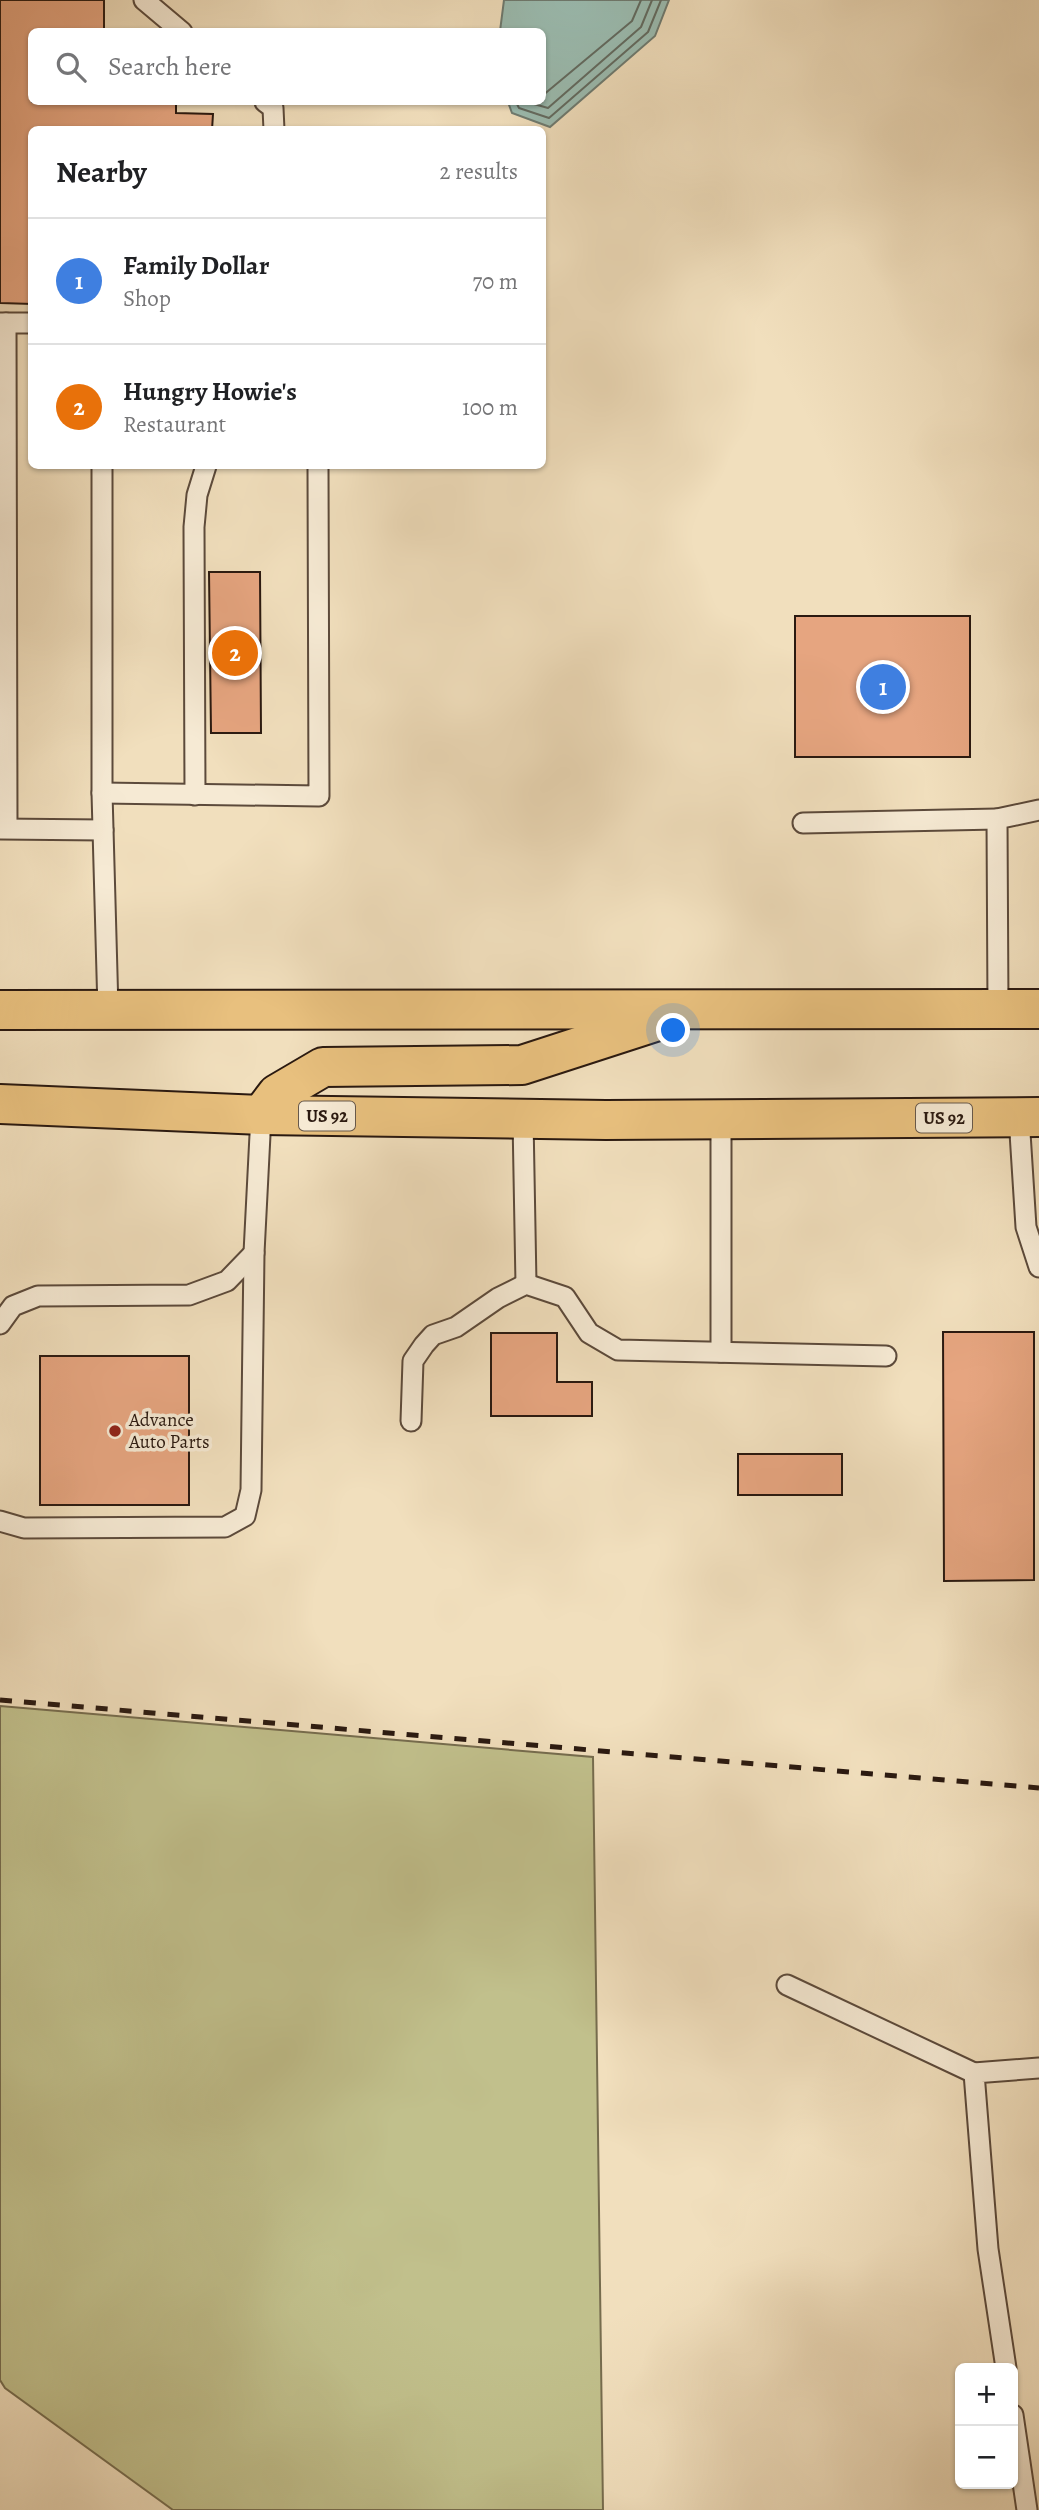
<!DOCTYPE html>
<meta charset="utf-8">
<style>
:root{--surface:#fff;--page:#f6f6f6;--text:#202124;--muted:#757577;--line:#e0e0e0;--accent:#ea580c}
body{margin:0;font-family:Alegreya,serif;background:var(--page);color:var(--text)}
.controls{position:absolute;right:21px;bottom:21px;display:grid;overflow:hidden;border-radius:10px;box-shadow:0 2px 5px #0004}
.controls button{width:63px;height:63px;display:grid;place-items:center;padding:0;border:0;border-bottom:2px solid var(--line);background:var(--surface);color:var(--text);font:35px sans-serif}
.you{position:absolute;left:674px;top:1031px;width:24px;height:24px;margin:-18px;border:5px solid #fff;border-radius:50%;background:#1a73e8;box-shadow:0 0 0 10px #1a73e833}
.badge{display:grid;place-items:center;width:46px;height:46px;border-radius:50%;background:var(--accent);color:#fff;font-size:23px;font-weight:700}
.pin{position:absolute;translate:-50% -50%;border:4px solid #fff;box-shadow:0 2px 7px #0006}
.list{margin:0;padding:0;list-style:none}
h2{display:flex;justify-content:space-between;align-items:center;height:91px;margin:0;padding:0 28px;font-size:30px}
h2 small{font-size:23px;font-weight:400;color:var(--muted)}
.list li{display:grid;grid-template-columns:46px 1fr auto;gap:21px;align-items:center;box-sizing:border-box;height:126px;padding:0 28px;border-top:2px solid var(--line)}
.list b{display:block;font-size:26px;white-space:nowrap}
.list p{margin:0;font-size:23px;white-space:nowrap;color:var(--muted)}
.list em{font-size:23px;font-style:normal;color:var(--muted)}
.icon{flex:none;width:38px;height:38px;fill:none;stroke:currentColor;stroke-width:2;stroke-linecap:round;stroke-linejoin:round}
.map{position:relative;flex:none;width:1039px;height:2510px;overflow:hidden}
.search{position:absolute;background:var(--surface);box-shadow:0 2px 5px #0004;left:28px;top:28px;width:518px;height:77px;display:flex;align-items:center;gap:18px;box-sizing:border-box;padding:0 24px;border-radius:10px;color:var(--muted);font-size:26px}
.panel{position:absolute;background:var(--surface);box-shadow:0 2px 5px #0004;left:28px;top:126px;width:518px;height:343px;border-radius:10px}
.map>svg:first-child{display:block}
.green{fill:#c1c08c;stroke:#766c4e;stroke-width:2}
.water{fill:#9bbdb2;stroke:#6e7b71;stroke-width:2}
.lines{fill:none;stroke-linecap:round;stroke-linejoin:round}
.shore{stroke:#626b61;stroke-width:2}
.building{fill:#e6a580;stroke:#2a1910;stroke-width:2}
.lane-casing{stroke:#5c4a3b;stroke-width:23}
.primary-casing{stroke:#2a1910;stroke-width:42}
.lane{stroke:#f6ead4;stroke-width:19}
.primary{stroke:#e8c07e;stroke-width:38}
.rail{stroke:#2a1910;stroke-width:5;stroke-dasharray:12 12;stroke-linecap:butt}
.poi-dot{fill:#8f2418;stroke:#f6ead4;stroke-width:2.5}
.labels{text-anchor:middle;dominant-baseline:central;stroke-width:7;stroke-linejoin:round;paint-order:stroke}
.shield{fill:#f6ead4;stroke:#67584b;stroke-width:2}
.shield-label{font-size:18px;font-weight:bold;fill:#2a1910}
.poi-label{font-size:19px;fill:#2a1910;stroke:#f6ead4;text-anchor:start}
</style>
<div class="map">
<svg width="1039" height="2510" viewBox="0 0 1039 2510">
<rect width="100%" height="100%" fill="#f1dfbd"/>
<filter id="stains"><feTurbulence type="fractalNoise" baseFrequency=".00286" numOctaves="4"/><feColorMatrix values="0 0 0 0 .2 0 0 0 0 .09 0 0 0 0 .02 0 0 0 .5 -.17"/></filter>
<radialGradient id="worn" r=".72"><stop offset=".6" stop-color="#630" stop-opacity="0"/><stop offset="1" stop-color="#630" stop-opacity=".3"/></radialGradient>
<path class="green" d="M0,1706L593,1757L603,2510H173L5,2388L0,2380Z"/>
<path class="water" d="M504,0H669L655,36L550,127L512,113L508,102H542V32L500,31Z"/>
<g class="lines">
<g class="shore">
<path d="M542,96L632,21L641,0"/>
<path d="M516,102L519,108L549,118L648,32L661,0"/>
<path d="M527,102L548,108L641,27L652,0"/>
</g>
</g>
<g class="building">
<path d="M0,0H104V32H32V102H176V113L213,114L212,130H32V304L0,303Z"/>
<path d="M209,572H260L261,733H211Z"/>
<rect x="795" y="616" width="175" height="141"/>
<path d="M943,1332H1034V1580L944,1581Z"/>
<path d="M491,1333H557V1382H592V1416H491Z"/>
<rect x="40" y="1356" width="149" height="149"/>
<rect x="738" y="1454" width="104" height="41"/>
</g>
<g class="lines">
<defs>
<g id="lane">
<path d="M144,0L182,32"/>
<path d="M265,102L273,108L274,130"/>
<path d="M0,323H32"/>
<path d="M6,323L7,828"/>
<path d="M102,466V793L108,1010"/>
<path d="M102,793L319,796L318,466"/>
<path d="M195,795L194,527L197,495L206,466"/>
<path d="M803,823L997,819"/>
<path d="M0,829L103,830"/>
<path d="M998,1009L997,819L1039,810"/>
<path d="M1019,1117L1026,1227L1039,1267"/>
<path d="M523,1119L526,1284"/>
<path d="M721,1120V1352"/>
<path d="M0,1324L13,1306L38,1296L189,1295L227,1281L254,1253"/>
<path d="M411,1421L413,1361L424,1345L433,1335L456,1327L498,1298L526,1284L565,1297L589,1333L618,1350L886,1356"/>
<path d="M0,1521L24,1528L225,1527L245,1516L251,1490L254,1253L261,1115"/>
<path d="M787,1985L974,2073"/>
<path d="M1006,2368L988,2249L974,2073L1039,2068"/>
<path d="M1013,2415L1027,2510"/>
</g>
<g id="primary">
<path d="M0,1010L1039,1009"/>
<path d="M0,1104L261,1115L606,1120L1039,1117"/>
<path d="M261,1115L277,1094L323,1067L522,1065L661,1020"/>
</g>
</defs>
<use href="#lane" class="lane-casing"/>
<use href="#primary" class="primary-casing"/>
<use href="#lane" class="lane"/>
<use href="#primary" class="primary"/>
<path class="rail" d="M0,1700L1039,1788"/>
</g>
<circle class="poi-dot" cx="115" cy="1431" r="7"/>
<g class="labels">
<g class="shield">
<rect x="299" y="1101.5" width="56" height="29" rx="5"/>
<rect x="916" y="1103.5" width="56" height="29" rx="5"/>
</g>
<g class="shield-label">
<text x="327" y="1116">US 92</text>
<text x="944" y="1118">US 92</text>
</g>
<g class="poi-label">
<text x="129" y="1420">Advance<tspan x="129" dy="22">Auto Parts</tspan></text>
</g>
</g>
<rect width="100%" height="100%" filter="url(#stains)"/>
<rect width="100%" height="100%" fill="url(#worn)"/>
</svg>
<div class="controls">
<button>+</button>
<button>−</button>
</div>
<div class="you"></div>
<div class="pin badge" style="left:883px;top:687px;background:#3f7fe0">1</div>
<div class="pin badge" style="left:235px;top:653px;background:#e8710a">2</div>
<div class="search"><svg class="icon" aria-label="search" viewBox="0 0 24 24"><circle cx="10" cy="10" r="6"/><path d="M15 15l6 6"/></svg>Search here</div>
<section class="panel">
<h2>Nearby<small>2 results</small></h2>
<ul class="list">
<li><span class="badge" style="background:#3f7fe0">1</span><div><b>Family Dollar</b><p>Shop</p></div><em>70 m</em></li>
<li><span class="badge" style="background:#e8710a">2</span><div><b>Hungry Howie's</b><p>Restaurant</p></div><em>100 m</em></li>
</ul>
</section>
</div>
